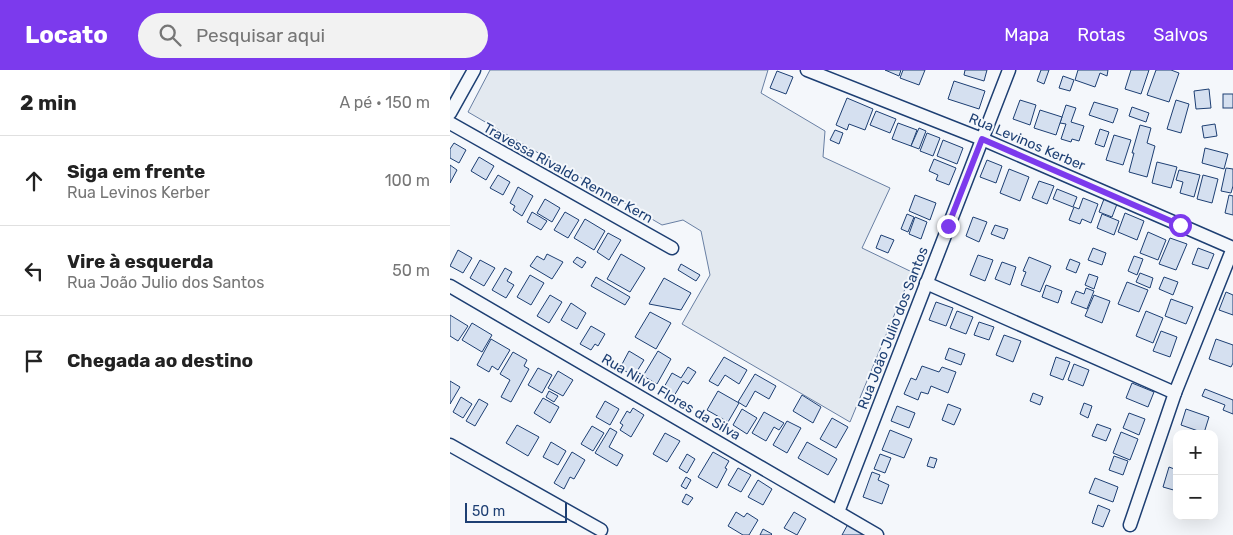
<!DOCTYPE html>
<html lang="pt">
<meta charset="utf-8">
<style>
:root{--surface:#fff;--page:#f2f2f2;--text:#222;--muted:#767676;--line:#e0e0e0;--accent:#7c3aed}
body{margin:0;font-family:Rubik,sans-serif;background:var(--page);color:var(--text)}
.controls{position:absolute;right:15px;bottom:15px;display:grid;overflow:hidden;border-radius:10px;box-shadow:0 5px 20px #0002}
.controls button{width:45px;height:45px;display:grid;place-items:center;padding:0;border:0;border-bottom:1px solid var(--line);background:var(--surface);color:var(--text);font:25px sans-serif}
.scale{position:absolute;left:15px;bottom:12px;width:102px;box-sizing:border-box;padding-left:5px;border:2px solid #1d3f73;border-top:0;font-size:14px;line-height:18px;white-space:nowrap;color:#1d3f73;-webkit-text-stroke:4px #f4f7fb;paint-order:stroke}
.stop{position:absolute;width:15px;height:15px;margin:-11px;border:4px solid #7c3aed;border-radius:50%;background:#fff}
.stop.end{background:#7c3aed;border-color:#fff;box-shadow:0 1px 5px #0008}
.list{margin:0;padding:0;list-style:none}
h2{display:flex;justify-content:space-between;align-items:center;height:65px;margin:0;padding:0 20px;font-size:21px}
h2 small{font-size:16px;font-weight:400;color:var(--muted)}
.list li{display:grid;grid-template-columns:32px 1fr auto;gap:15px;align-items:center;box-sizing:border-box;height:90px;padding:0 20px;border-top:1px solid var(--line)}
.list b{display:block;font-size:19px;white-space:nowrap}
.list p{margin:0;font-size:16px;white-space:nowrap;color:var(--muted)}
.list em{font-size:16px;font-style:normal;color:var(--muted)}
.icon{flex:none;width:28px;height:28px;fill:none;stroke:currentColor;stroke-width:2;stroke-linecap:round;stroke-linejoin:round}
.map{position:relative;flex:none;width:783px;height:465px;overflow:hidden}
header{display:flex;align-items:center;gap:30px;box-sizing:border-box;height:70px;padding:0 25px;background:var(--accent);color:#fff}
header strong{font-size:24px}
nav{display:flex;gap:28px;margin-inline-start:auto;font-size:18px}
.search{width:350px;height:45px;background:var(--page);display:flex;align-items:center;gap:12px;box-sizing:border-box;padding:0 18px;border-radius:28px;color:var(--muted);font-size:19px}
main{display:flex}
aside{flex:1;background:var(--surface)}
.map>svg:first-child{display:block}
.green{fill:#e3e9f0;stroke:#687fa3}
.building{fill:#d5e0f0;stroke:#1d3f73}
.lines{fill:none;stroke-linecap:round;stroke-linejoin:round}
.street-casing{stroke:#1d3f73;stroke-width:15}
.street{stroke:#f4f7fb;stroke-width:12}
.route{stroke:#7c3aed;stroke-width:6}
.labels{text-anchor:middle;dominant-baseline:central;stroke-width:4;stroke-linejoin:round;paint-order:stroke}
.street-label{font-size:14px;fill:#1d3f73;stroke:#f4f7fb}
</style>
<header>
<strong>Locato</strong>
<div class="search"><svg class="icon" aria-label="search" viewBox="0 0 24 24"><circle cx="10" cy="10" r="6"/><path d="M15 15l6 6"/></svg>Pesquisar aqui</div>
<nav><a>Mapa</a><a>Rotas</a><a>Salvos</a></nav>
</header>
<main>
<aside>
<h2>2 min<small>A pé · 150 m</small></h2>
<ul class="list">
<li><svg class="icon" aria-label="ahead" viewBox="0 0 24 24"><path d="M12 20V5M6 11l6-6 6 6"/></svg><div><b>Siga em frente</b><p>Rua Levinos Kerber</p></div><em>100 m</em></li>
<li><svg class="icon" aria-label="left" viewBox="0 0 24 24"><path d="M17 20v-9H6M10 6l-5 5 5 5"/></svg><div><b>Vire à esquerda</b><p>Rua João Julio dos Santos</p></div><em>50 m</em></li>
<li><svg class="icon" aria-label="arrive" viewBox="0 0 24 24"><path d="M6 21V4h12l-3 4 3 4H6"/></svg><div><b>Chegada ao destino</b></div></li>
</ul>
</aside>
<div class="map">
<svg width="783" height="465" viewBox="0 0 783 465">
<rect width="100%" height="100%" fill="#f4f7fb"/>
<path class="green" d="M40,0H318L311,23L375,61L373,87L440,118L412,178L462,202L400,352L232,254L260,205L251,161L233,150L212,155L18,42Z"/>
<g class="building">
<path d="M435,0H451L449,6Z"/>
<path d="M453,0H475L469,15L450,8Z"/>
<path d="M515,0H537L534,11L514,5Z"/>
<path d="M591,0H599L594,14L587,11Z"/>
<path d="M628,0H658L657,6L650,3L645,17L625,10Z"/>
<path d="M681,0H699L691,24L675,19Z"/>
<path d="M706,0H721L729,3L719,32L697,25Z"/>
<path d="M327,1L343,7L336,24L320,18Z"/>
<path d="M613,6L624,10L620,21L609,18Z"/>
<path d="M504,11L535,21L529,39L498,29Z"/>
<path d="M759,19L761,38L746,39L744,21Z"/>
<rect x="773" y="24" width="10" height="14"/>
<path d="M397,28L423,39L415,60L399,54L397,60L386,55Z"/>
<path d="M570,30L586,35L580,55L563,49Z"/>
<path d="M726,30L739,34L731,63L717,59Z"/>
<path d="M644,32L668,39L663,53L639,45Z"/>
<path d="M616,35L626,38L621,52L634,56L629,71L622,69L621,72L611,69L616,54L610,53Z"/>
<path d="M682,37L699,43L696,52L679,46Z"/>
<path d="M590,40L612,47L606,65L584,58Z"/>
<path d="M426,41L446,49L440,63L420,55Z"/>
<path d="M448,53L467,60L461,76L442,69Z"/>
<path d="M765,54L767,66L754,68L752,56Z"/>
<path d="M690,55L701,58L697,73L705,76L697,107L679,102L684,83H682Z"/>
<path d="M469,58L476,61L469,79L461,76Z"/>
<path d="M650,59L659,62L654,77L645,74Z"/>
<path d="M385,60L393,63L389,74L380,70Z"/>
<path d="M477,63L490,68L483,86L470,81Z"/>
<path d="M664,65L681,70L673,95L656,90Z"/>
<path d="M493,70L513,78L507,94L487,86Z"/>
<path d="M4,73L16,80L9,93L0,88V79Z"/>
<path d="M755,78L778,84L774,99L752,93Z"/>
<path d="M29,87L44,96L36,110L21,101Z"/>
<path d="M484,89L506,98L499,115L486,110L488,105L479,101Z"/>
<path d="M537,90L552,96L546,113L530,107Z"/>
<path d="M707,92L727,97L721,118L702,113Z"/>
<path d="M0,95L7,100L0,113Z"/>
<path d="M776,98L783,99V116L781,123L771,121Z"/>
<path d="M559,99L579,107L570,131L550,123Z"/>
<path d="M729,100L750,105L744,127L730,123L733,112L726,110Z"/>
<path d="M48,105L60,112L53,125L40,118Z"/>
<path d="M753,105L768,109L762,133L747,129Z"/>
<path d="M589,111L604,116L597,134L582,128Z"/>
<path d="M68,117L83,126L72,146L63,140L65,136L60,133Z"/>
<path d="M607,119L627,127L623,137L603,129Z"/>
<path d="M465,125L486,133L480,150L459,141Z"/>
<path d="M779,125L783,126V145L775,143Z"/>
<path d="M633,128L648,134L641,153L632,149L630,154L619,150L624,137L629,139Z"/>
<path d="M95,129L110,138L102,152L87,143Z"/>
<path d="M654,129L667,134L662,147L649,142Z"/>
<path d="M82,142L97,151L91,160L77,152Z"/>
<path d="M115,142L129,150L118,168L104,160Z"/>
<path d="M675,143L694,151L687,170L668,162Z"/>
<path d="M457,144L464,147L458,162L451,159Z"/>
<path d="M652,144L669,151L664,165L647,158Z"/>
<path d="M465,147L477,152L471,169L459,164Z"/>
<path d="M523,147L537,152L529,172L516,166Z"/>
<path d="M135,149L155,161L144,180L124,168Z"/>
<path d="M545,155L558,159L554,169L541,164Z"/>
<path d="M698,162L716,170L708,190L690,183Z"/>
<path d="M158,163L171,170L159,190L147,182Z"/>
<path d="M431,165L444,170L438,183L426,178Z"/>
<path d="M720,168L737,174L726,200L709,194Z"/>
<path d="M643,178L656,183L652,195L638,190Z"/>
<path d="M748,178L764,184L758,199L742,194Z"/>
<path d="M8,180L22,188L13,203L0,196Z"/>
<path d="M97,184L113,192L102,209L80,196L87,186L94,190Z"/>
<path d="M171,184L195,198L180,222L157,209Z"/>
<path d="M528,185L543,190L535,211L520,205Z"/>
<path d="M684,186L693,189L687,205L678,201Z"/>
<path d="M127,187L136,192L132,198L123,192Z"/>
<path d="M579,187L601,196L590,222L571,215L576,202L573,201Z"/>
<path d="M620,189L630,193L626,203L616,199Z"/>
<path d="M30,190L45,198L34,216L20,208Z"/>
<path d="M552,192L566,197L560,215L545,209Z"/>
<path d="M231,194L250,205L246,211L228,200Z"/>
<path d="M55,198L62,202L57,211L64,215L56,228L42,220Z"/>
<path d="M690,203L703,208L700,218L686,212Z"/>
<path d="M639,204L648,207L644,219L635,215Z"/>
<path d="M80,205L94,213L81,235L67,227Z"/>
<path d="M146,207L180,227L175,235L141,216Z"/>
<path d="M714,207L728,212L723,225L709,219Z"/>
<path d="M214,208L241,223L231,240L199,234Z"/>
<path d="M677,212L698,220L689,242L668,234Z"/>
<path d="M596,215L612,221L608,233L592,227Z"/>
<path d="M636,218L644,221L637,239L621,233L626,221L634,224Z"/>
<path d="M776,222L783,225V245L769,240Z"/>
<path d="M100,225L112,232L99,253L87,246Z"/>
<path d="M644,225L660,231L652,253L635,246Z"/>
<path d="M721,229L743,237L736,254L715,246Z"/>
<path d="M486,232L503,238L496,256L479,250Z"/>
<path d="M121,233L136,243L127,259L111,250Z"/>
<path d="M507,241L523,247L516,264L500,258Z"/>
<path d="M696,241L713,248L703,273L686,266Z"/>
<path d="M200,242L221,253L206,279L185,267Z"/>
<path d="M0,245L18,256L8,271L0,266Z"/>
<path d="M529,252L544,257L539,270L524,265Z"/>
<path d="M22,253L42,265L32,282L12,270Z"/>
<path d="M141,256L155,264L148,276L145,274L141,280L130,274Z"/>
<path d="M711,261L727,267L720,287L703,281Z"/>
<path d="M554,265L571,271L563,292L546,285Z"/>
<path d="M41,269L60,280L48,300L42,296L39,302L27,295Z"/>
<path d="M766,269L783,275V293L781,297L759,289Z"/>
<path d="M499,278L515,284L511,295L495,289Z"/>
<path d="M179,281L194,290L184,306L170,298Z"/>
<path d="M208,281L221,289L207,314L193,306Z"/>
<path d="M63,282L77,290L74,296L79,299L61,332L51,327L60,310L50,304Z"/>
<path d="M274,287L297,300L289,314L275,305L268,316L259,311Z"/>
<path d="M606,287L620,292L613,310L600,305Z"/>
<path d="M624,294L639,300L633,316L618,310Z"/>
<path d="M472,296L489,302L492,297L506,302L498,323L481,316L478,324L471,322L468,330L454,324L461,308L466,310Z"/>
<path d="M238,297L246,302L238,314L233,311L224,326L213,319L222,303L231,308Z"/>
<path d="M88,298L102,305L92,323L78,315Z"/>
<path d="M108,301L123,310L113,326L98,318Z"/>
<path d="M305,304L326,316L319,329L305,321L296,337L288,332Z"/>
<path d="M0,311L10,317L0,334Z"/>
<path d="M682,313L704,322L698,337L676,328Z"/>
<path d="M755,319L783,330V344L773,340L775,335L752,326Z"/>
<path d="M99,321L108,326L104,332L96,327Z"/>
<path d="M268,321L289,333L278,352L257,340Z"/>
<path d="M583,323L593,327L590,335L580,331Z"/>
<path d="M352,325L371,337L363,353L343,341Z"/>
<path d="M11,327L22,334L13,348L3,342Z"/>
<path d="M93,328L109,337L100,353L84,343Z"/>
<path d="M29,329L38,334L25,356L16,351Z"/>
<path d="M155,331L169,339L160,355L146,347Z"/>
<path d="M634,333L642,336L638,348L630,344Z"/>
<path d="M498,334L511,339L504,355L492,350Z"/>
<path d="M447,336L465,343L459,358L441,351Z"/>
<path d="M183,338L194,345L181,367L170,360L173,355L170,353L177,341L180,343Z"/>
<path d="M292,339L307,348L297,364L283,355Z"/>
<path d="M736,339L759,347L754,363L731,355Z"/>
<path d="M314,342L334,353L329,360L324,357L316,371L302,363Z"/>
<path d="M679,343L695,349L689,365L673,358Z"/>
<path d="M382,348L398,357L386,378L370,369Z"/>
<path d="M337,351L351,358L337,383L323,375Z"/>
<path d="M647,354L661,359L656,371L642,366Z"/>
<path d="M67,355L89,367L78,386L56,373Z"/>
<path d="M142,356L154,363L143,381L131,374Z"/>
<path d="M160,358L167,362L159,377L173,385L167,396L145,383Z"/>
<path d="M440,360L462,369L454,388L432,380Z"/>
<path d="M671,362L688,369L680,390L663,383Z"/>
<path d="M215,363L230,371L217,392L203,384Z"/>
<path d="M101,372L116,381L108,395L93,387Z"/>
<path d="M357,372L387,389L378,405L348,388Z"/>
<path d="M122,382L135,390L124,409L120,407L114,419L104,413Z"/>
<path d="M263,382L279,391L275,398L277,399L267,418L248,407Z"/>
<path d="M237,384L245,389L237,403L229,398Z"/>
<path d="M430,384L441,388L435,403L424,399Z"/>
<path d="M664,386L678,391L673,405L659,400Z"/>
<path d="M480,387L487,389L484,398L477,396Z"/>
<path d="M719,397L727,400V421L713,417Z"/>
<path d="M288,398L301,405L291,422L278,415Z"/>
<path d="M422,402L430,405L428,410L439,415L432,434L413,427Z"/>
<path d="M236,407L241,410L236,419L231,416Z"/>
<path d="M645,408L668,417L663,432L639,423Z"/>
<path d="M308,410L322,419L313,435L298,427Z"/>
<path d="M236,424L243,428L238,435L232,432Z"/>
<path d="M648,435L660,440L653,457L642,453Z"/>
<path d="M286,442L294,447L297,443L308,450L299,465H293L278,456Z"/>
<path d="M344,442L356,449L347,465L334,458Z"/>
<path d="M398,454L412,463L411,465H392Z"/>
<path d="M313,459L322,464L321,465H310Z"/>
</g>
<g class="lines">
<defs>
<g id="street">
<path d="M357,0L532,69L783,178L725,323L680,455"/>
<path d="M0,43L24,0"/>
<path d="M0,53L222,178"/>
<path d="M476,213L725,323"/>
<path d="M0,216L427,465"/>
<path d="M0,375L151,460"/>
<path d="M388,442L559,0"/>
</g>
</defs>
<use href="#street" class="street-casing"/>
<use href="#street" class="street"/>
</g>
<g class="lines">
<path class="route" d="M498,156L532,69L730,155"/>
</g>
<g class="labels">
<g class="street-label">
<text transform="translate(577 72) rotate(23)">Rua Levinos Kerber</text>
<text transform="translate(118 103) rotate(29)">Travessa Rivaldo Renner Kern</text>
<text transform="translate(443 258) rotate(-69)">Rua João Julio dos Santos</text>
<text transform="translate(221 327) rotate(30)">Rua Nilvo Flores da Silva</text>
</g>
</g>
</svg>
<div class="controls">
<button>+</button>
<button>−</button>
</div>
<div class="scale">50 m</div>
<div class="stop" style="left:730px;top:155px"></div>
<div class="stop end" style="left:498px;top:156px"></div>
</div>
</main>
